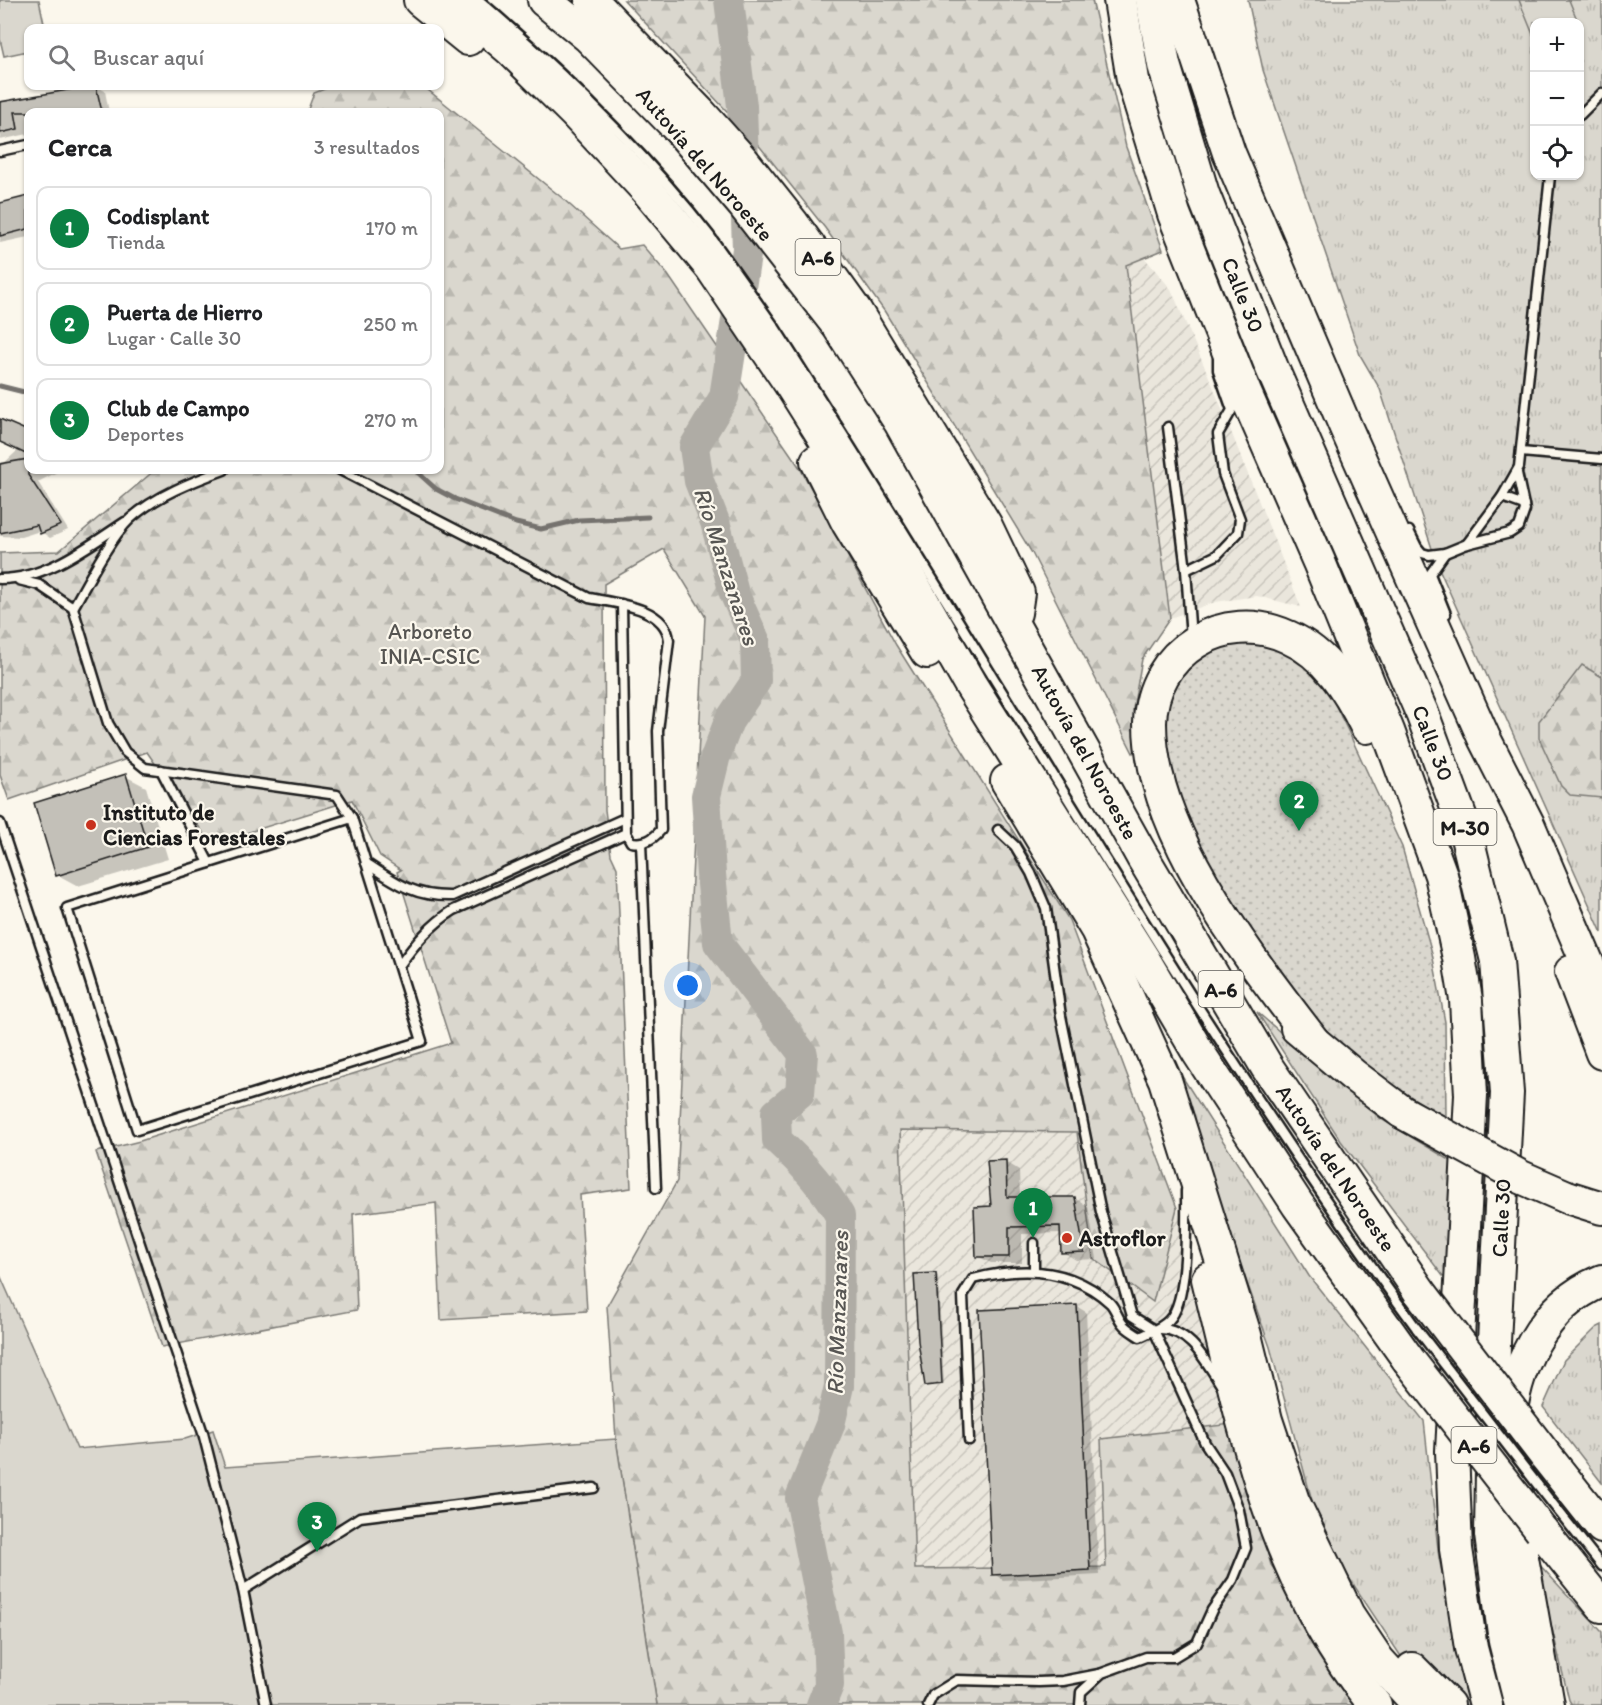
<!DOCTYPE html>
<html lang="es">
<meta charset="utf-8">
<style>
:root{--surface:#fff;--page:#f2f2f2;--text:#202124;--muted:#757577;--line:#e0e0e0;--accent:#0b8043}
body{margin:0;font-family:Itim,sans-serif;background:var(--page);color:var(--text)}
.controls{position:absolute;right:18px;top:18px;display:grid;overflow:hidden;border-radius:12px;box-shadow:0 2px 4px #0004}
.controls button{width:54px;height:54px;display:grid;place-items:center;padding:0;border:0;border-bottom:2px solid var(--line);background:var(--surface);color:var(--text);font:30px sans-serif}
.you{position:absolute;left:688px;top:986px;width:21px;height:21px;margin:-15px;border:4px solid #fff;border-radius:50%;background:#1a73e8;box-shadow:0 0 0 9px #1a73e833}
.badge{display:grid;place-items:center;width:39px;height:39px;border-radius:50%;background:var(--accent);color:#fff;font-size:20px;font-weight:700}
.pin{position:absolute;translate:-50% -50px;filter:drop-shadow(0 2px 3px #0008)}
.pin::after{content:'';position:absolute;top:32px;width:21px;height:18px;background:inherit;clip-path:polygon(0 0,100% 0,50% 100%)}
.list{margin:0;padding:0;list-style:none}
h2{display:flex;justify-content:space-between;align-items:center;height:78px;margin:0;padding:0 24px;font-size:26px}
h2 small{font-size:20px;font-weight:400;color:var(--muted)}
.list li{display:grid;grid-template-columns:39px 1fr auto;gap:18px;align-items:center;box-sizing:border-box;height:84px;margin:0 12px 12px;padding:0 12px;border:2px solid var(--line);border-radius:12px}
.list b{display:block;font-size:22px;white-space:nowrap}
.list p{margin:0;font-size:20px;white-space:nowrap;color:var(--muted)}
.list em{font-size:20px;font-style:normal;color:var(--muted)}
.icon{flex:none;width:33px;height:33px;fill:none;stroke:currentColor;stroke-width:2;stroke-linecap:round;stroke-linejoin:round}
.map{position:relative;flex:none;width:1602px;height:1705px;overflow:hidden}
.search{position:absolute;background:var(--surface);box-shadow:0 2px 4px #0004;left:24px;top:24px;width:420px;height:66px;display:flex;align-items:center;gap:15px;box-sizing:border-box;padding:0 21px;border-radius:12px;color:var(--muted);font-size:22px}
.panel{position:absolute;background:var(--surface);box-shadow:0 2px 4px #0004;left:24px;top:108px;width:420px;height:366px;border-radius:12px}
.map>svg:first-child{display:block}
.industrial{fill:url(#industrial-furrows)}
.grass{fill:url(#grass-tufts);stroke:#7b7a75;stroke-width:1.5;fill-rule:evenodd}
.forest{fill:url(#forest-firs);stroke:#7b7a75;stroke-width:1.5}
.park{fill:url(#park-dots);stroke:#7b7a75;stroke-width:1.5}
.pitch{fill:#dad7ce;stroke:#7b7a75;stroke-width:1.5}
.shadow{fill:#0003}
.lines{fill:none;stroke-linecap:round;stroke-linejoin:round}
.stream{stroke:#74726e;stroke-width:5}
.river{stroke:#afaca5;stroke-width:30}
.building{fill:#c3c0b8;stroke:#1c1c1c;stroke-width:1.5}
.service-casing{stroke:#1c1c1c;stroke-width:13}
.motorway-casing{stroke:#1c1c1c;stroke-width:36}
.service{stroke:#fbf7ec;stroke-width:8}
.motorway{stroke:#fbf7ec;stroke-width:32}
.service-bridge-casing{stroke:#1c1c1c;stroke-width:13;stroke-linecap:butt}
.motorway-bridge-casing{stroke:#1c1c1c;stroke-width:36;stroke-linecap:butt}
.service-bridge{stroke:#fbf7ec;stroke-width:8}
.motorway-bridge{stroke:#fbf7ec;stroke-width:32}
.poi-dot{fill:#c8321e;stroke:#fbf7ec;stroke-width:2}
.labels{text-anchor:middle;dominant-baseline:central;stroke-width:4.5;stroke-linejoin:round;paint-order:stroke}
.shield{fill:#fbf7ec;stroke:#5f5e5a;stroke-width:1.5}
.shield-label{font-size:21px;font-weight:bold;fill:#1c1c1c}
.street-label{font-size:22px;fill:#1c1c1c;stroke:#fbf7ec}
.park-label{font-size:22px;fill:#555451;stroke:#fbf7ec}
.poi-label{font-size:22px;font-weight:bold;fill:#1c1c1c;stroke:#fbf7ec;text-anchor:start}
.water-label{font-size:24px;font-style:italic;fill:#575653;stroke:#fbf7ec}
</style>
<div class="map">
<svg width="1602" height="1705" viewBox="0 0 1602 1705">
<defs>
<pattern id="industrial-furrows" width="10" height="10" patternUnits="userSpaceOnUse" patternTransform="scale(1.5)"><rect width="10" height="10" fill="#eae6dc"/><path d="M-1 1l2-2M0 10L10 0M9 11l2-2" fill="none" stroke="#c8c5bc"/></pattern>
<pattern id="grass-tufts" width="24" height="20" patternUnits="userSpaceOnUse" patternTransform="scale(1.5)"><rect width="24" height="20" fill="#dad7ce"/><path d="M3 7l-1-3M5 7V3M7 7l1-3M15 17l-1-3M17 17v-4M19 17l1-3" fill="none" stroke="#bab8b0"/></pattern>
<pattern id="forest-firs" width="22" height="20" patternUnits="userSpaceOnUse" patternTransform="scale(1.5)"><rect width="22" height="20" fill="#dad7ce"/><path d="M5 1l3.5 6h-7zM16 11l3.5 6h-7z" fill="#bab8b0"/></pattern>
<pattern id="park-dots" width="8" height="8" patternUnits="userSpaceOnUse" patternTransform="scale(1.5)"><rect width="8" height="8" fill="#dad7ce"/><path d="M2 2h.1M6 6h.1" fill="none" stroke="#bab8b0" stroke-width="1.8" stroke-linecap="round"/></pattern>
</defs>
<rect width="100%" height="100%" fill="#fbf7ec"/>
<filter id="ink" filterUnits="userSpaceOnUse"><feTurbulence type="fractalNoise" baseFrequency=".0167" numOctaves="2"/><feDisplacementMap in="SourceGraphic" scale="12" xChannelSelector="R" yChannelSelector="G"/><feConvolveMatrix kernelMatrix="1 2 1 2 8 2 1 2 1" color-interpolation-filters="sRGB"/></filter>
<g filter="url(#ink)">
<g class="industrial">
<path d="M1143,256L1171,289L1212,384L1301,607L1257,596L1215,602L1170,618L1126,264Z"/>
<path d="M900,1130L1077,1132L1093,1258L1153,1302L1177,1208L1232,1424L1101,1439L1106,1567L915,1569Z"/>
</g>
<g class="grass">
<path d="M1248,0H1602V933L1437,564L1380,389L1360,355L1263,70ZM1534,22H1580V176H1534Z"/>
<path d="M1257,1012L1381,1119L1458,1165L1452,1288L1341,1141Z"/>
<path d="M1162,1045L1309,1276L1424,1421L1439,1558L1469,1705H1462L1404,1661L1322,1537L1270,1347Z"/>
<path d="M1602,1325V1483L1543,1407L1564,1360L1596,1328Z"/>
<path d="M1536,1561L1602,1632V1705H1572L1569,1700Z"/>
</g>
<g class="forest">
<path d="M624,0H1092L1126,147L1163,250L1126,265L1170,618L1142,659L1133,709L1138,748L1133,753L1032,553L885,312L825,228L761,148Z"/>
<path d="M332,86H423L561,197L619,249L642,245L668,275L800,468L896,645L1069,920L1177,1208L1153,1302L1093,1258L1077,1132L900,1130L915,1569L1106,1567L1101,1439L1232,1424L1271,1565L1370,1705H657L616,1439L607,1306L677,1181L705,616L664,549L604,584L605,810L611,855L617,868L631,1188L580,1195L587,1311L441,1320L436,1203L353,1214L357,1310L162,1347L96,1152L140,1141L451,1043L397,872L401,870L380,856L352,800L211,844L147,752L9,800L0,775V553L59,551L155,470H440V112H307L314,93Z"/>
<path d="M1582,665L1602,677V798L1570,795L1561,786L1539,738V721Z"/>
</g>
<path class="park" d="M1221,642L1270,644L1295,654L1326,686L1350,735L1402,847L1432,953L1445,1022L1446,1119L1361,1065L1311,1018L1209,869L1177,795L1162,735L1172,680Z"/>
<g class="pitch">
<path d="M0,0H39L45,28H28V51L4,56L0,39Z"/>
<path d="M1519,0H1569L1578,22H1534V37Z"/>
<path d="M0,1275L77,1449L185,1439L213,1430L225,1467L616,1439L657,1705H0Z"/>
</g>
<g class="shadow">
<path d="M96,86L105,91L109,112H28V134L0,140V104Z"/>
<path d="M28,197V237L0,243V204Z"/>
<path d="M0,420L28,433V470H61L38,482L68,530L50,538L40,531L21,537L0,536V467L18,450L0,442Z"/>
<path d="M125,776L146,787L168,859L78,886L58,875Z"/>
<path d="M1006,1162L1019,1170L1020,1198H1074L1088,1206L1097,1259L1076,1260L1063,1252L1062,1233L1022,1234V1263H991L977,1256Z"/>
<path d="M936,1274L938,1276L944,1385L929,1386L927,1385Z"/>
<path d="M1076,1306L1086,1312L1099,1575L1003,1580L994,1574Z"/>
</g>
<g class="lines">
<g class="stream">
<path d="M0,386L28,393"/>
<path d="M415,470L436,489L455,499L516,523L541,529L579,520L648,517"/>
<path d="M700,514L713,517"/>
</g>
<path class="river" d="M729,0L742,106L747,249L724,397L694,447L699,481L715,522L734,593L755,640L756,681L729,721L716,755L706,796L711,874L718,943L803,1054L800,1093L776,1113L777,1140C801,1162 824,1187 840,1216L839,1386L830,1425L800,1498L827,1633L829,1685L821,1705"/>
</g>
<g class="building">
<path d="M90,86H96L102,112H15L18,129L0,133V102Z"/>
<path d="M28,196V229L0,236V203Z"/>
<path d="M0,419L28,431V455L0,442Z"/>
<path d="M28,459V475L61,525L40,534L37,525L0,533V464Z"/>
<path d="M126,774L148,847L56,876L34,803Z"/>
<path d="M1006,1160L1007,1197H1075L1084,1252L1061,1253L1060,1226L1009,1227V1257H976L974,1207L991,1206L987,1161Z"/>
<path d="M936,1273L942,1384L925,1386L918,1341L914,1274Z"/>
<path d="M1077,1305L1090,1570L992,1575L979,1310Z"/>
</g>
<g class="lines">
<defs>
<g id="service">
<path d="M479,0C560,70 645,152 710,236C732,266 753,296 774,326C989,659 1183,1008 1417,1329"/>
<path d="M1580,115L1602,93"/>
<path d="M0,151L28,145"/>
<path d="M1168,427L1186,570"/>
<path d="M1521,452L1602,459"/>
<path d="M224,470C194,481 155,496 130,519C110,538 87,583 73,608L108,723L125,752L145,768L337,795L352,818"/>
<path d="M340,470L589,598C615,603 666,607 669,640L658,731L661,830C652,840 645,844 631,842L626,833L622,604"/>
<path d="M1502,497L1524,505"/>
<path d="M1409,531L1417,547L1422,553L1429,555L1445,553L1467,544L1510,533L1519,527L1525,510L1517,473"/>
<path d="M1467,544L1502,497L1519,467L1550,176"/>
<path d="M1445,553L1430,574L1446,614"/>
<path d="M0,579C46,579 87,547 125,522"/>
<path d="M19,580L39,585L73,608"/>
<path d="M1191,638L1186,570L1217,555L1238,533L1240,519L1223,474L1218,434L1232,410L1218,370V359"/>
<path d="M161,770L209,863"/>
<path d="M352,818L422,1041L137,1130L67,908Z"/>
<path d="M0,823L203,1433L243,1590L266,1705"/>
<path d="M998,830L1015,846L1031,873L1046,908L1061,1016L1101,1212L1132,1316L1154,1330L1205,1443L1225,1473L1239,1510L1246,1548L1233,1580L1212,1610L1197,1643L1174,1657H1146L1102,1673L1081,1692L1080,1705"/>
<path d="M641,843L656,1188"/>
<path d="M366,863C396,883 415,897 452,896L625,818"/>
<path d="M399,966C415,944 430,925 454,910L626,833"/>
<path d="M1034,1271V1243"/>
<path d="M1158,1329C1189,1327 1206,1362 1221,1385"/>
<path d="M969,1440L963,1295L973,1279C1022,1266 1071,1267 1110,1303C1115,1308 1117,1316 1122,1323C1126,1329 1134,1333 1140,1337C1150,1332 1162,1328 1169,1320C1189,1301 1186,1220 1186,1191"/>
<path d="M1537,1484L1602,1566"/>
<path d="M243,1590L360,1517L594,1488"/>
<path d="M928,1705L933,1695L957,1680L1039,1682L1063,1681L1099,1674"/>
</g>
<g id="motorway">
<path d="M420,0L468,39"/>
<path d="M453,0L510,49L575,113L647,190L711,267L789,382L876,520L970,684L1144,960L1198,1052L1298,1205L1408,1359"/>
<path d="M544,0L588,36L680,130L743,204L839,327L900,422L1142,856L1267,1067L1420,1292"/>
<path d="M591,0L700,113L743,161L793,224L855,310L985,524L1018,593L1015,613"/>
<path d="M1120,0L1133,80L1174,214L1245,393L1319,562L1388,731L1441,875L1459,958L1466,1000L1471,1095L1452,1451L1456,1549L1471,1648L1486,1705"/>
<path d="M1152,0L1164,65L1203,194L1272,368L1422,713L1465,829L1497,961L1507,1093L1494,1342L1491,1535L1505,1641L1521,1705"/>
<path d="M1178,0L1229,153L1346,428L1484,738L1528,824L1602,997"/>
<path d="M817,461L848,523L927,652"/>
<path d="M1007,781L1097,930L1165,1080L1245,1335L1266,1420L1293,1501L1348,1615L1378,1660L1419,1705"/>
<path d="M1571,972L1602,1053"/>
<path d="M1297,1028L1353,1075L1402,1112"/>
<path d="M1313,1041C1249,957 1150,833 1150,723C1151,652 1224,607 1288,637C1327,654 1349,691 1367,727"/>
<path d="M1567,1197L1602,1208"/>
<path d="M1208,1279C1244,1428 1274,1583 1375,1705"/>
<path d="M1519,1421L1515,1483L1522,1558L1548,1705"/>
<path d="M1509,1431C1512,1370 1542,1305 1602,1281"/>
<path d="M1545,1455L1602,1527"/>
<path d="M1541,1530L1602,1606"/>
<path d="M1412,1669L1448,1705"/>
</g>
</defs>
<use href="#service" class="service-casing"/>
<use href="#motorway" class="motorway-casing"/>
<use href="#service" class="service"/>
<use href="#motorway" class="motorway"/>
<defs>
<path id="service-bridge" d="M1417,1329L1537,1484"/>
<g id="motorway-bridge">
<path d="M1402,1112L1521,1177L1567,1197"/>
<path d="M1420,1292L1545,1455"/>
<path d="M1408,1359L1541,1530"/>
</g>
</defs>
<use href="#service-bridge" class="service-bridge-casing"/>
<use href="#motorway-bridge" class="motorway-bridge-casing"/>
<use href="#service-bridge" class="service-bridge"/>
<use href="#motorway-bridge" class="motorway-bridge"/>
</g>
</g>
<g class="poi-dot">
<circle cx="91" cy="825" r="6"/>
<circle cx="1067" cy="1238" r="6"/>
</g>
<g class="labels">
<g class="shield">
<rect x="795.5" y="239" width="45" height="36" rx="4.5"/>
<rect x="1433.5" y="809" width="63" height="36" rx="4.5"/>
<rect x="1198.5" y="971" width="45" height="36" rx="4.5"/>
<rect x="1451.5" y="1427" width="45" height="36" rx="4.5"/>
</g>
<g class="shield-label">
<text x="818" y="257">A-6</text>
<text x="1465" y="827">M-30</text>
<text x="1221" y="989">A-6</text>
<text x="1474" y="1445">A-6</text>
</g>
<g class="street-label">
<text transform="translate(705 164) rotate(49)">Autovía del Noroeste</text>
<text transform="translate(1243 295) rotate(68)">Calle 30</text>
<text transform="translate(1433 743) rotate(69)">Calle 30</text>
<text transform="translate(1085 752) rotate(61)">Autovía del Noroeste</text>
<text transform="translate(1336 1168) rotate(56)">Autovía del Noroeste</text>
<text transform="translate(1501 1218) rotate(-87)">Calle 30</text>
</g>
<g class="park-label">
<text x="430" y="631">Arboreto<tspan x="430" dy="25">INIA-CSIC</tspan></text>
</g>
<g class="poi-label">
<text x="103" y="812">Instituto de<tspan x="103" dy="25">Ciencias Forestales</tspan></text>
<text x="1079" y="1238">Astroflor</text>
</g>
<g class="water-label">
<text transform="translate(727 566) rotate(72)">Río Manzanares</text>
<text transform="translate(837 1313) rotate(-88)">Río Manzanares</text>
</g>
</g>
</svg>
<div class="controls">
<button>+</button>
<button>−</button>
<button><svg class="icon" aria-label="locate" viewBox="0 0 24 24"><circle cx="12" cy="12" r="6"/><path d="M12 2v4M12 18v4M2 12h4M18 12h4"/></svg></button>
</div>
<div class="you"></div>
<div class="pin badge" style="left:1033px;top:1238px">1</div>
<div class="pin badge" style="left:1299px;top:831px">2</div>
<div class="pin badge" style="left:317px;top:1552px">3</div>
<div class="search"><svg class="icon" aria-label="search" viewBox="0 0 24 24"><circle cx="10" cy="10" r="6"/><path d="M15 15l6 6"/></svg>Buscar aquí</div>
<section class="panel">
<h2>Cerca<small>3 resultados</small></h2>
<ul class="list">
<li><span class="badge">1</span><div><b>Codisplant</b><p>Tienda</p></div><em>170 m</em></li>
<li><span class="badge">2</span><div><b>Puerta de Hierro</b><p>Lugar · Calle 30</p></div><em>250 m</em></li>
<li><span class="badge">3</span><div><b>Club de Campo</b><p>Deportes</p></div><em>270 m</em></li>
</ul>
</section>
</div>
